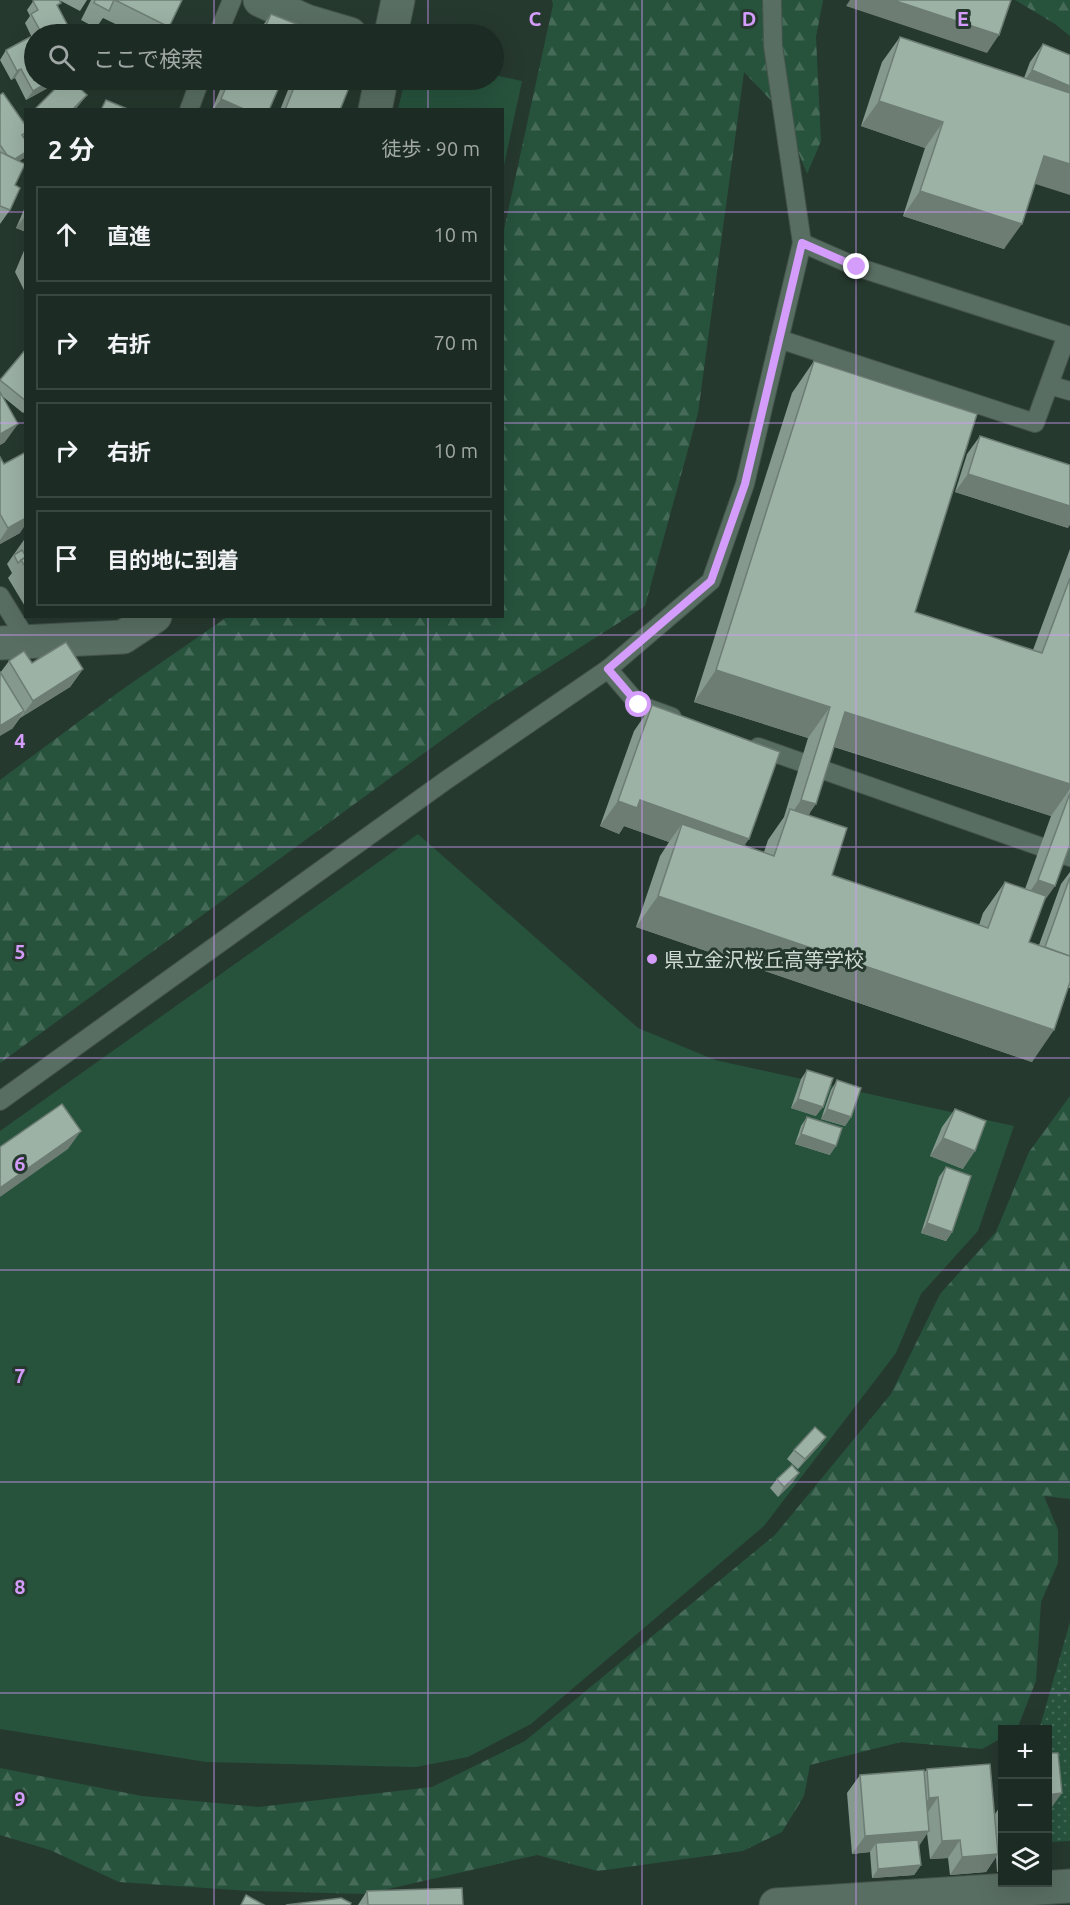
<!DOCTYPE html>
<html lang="ja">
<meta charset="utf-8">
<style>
:root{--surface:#1c2b23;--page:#25332b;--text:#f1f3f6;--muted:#a0a7a6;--line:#3a4741}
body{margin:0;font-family:Ubuntu,"Noto Sans JP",sans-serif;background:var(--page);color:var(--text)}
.controls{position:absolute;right:18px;bottom:18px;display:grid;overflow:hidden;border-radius:0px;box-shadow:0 6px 24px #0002}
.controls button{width:54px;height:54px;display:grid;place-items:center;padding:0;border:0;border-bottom:2px solid var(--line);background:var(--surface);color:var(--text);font:30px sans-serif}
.stop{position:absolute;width:18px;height:18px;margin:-14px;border:4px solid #d49cfb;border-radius:50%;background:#fff}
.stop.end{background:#d49cfb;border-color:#fff;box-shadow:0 2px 6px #0008}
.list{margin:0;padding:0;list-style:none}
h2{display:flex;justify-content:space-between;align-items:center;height:78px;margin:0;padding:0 24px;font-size:26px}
h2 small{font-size:20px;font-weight:400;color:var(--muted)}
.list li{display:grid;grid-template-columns:39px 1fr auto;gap:18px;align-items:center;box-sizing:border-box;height:96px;margin:0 12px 12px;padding:0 12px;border:2px solid var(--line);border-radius:0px}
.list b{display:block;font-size:22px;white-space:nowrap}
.list em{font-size:20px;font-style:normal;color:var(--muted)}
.icon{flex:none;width:33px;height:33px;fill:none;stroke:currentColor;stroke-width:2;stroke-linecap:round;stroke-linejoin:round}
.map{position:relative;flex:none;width:1070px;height:1905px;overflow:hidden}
.search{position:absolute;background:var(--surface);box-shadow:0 6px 24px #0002;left:24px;top:24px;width:480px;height:66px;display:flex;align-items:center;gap:15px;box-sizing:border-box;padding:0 21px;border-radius:33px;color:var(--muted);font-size:22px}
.panel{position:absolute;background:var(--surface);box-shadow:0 6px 24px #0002;left:24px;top:108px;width:480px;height:510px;border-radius:0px}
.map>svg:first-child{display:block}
.green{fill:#27533d}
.forest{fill:url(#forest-firs)}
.garden{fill:url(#garden-dots)}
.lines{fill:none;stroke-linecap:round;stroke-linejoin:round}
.service-casing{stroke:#44544c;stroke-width:20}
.minor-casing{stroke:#44544c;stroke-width:35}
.service{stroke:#596e62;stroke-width:18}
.minor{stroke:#596e62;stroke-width:33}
.wall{fill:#86998e;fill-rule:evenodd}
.shaded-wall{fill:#6d7d74}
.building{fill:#9cb2a5;stroke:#6d7d74;stroke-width:1.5}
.route{stroke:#d49cfb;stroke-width:8}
.grid{fill:none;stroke:#d49cfb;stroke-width:1.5;stroke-opacity:0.55}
.poi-dot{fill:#d49cfb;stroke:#26392f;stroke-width:2}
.labels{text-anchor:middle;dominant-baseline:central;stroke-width:6;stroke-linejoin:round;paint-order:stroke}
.poi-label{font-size:20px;fill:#cfdbd4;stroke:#26392f;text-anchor:start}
.grid-label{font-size:20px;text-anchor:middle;font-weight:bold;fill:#d49cfb;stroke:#26392f;stroke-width:6;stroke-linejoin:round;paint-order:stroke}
</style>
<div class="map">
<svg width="1070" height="1905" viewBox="0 0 1070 1905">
<defs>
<pattern id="forest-firs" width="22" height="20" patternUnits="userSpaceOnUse" patternTransform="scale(1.5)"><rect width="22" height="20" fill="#27533d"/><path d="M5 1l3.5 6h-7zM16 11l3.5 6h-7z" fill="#456b58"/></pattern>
<pattern id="garden-dots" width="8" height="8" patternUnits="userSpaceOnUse" patternTransform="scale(1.5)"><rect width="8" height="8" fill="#27533d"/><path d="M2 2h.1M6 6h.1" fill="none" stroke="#456b58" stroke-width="1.8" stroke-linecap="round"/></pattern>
</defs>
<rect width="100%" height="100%" fill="#26392f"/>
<g class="green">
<path d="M494,75L522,81L503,170L502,110L398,109L405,80H494Z"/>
<path d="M418,834L638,1028L715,1060L1014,1126L978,1231L921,1294L896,1353L764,1526L531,1724L468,1757L416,1767L206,1762L0,1729V1131Z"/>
</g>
<g class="forest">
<path d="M552,0H823L816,37L821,141L807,174L783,113L744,72L698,413L645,606L490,705L0,1063V780L123,689L227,617L502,616L503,234L553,5Z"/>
<path d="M1015,0H1070V36L1055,24Z"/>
<path d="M1070,1096V1499L1044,1496L1058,1530V1563L1041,1602L1036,1681L1017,1729L1002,1730V1738L982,1749L901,1742L810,1765L804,1796L782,1832L743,1851L598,1871L537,1855L366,1894L250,1891L119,1882L50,1850L0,1835V1768L142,1796L258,1807L432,1787L525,1741L775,1535L891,1394L940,1294L996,1232L1029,1152Z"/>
</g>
<path class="garden" d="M1070,1622V1841L1050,1842L1048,1822V1730H1039Z"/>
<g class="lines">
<defs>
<g id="service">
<path d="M218,34L232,0"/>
<path d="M189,110L200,80"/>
<path d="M779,339L1035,423L1067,335L857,267L802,243"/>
<path d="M1049,385L1070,391"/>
<path d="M0,596L27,640"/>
<path d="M608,669L639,705L672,717"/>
<path d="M758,747L1070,857"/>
<path d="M0,1101L445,781L608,669L711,581L745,484L802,243L773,46L772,0"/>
</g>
<g id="minor">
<path d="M260,0L306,21L350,34"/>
<path d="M391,34L398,0"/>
<path d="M375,110L381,80"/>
<path d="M0,643L123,637L155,616"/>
<path d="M776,1905L1070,1886"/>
</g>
</defs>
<use href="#service" class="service-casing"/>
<use href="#minor" class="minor-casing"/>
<use href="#service" class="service"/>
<use href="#minor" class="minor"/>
</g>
<g class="wall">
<path d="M34,0H87L80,11L59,0L58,7L65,34H34V42L25,23L30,16L27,10Z"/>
<path d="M91,0H182L169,27L164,34H136L103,18L96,28L81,20Z"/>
<path d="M271,14L301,34H257Z"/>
<path d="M900,37L1024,78L1030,62L1043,44L1035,184L1004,249L903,216L925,148L861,126L882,62Z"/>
<path d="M6,50L52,80L46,89L26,100L15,78L11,80L0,60Z"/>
<path d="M224,80H282L269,110H212Z"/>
<path d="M292,80H352L340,110H280Z"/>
<path d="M0,95L23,122L26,118V134L23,137L24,158L19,161L10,210L0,224Z"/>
<path d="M26,205V232L16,228Z"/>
<path d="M26,246V294L15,272Z"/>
<path d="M26,349V410L23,413L2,396L5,442L0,445V380Z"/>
<path d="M814,361L915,612L1033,650L1070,549V845L1043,902L1029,942L1039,945L1061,884L1070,872V988H1068L1032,1062L636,927L660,856L669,842L624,826L619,834L600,826L634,731L652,705L744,845L764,852L768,840L784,817L808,738L694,702L792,393ZM834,747L1051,816L1025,889L1005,882L983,913L979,925L832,875L809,815Z"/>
<path d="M980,436L1068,528L955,492L967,454Z"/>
<path d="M0,457L4,464L20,533L0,544Z"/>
<path d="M26,537V608L8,578L12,573L7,564Z"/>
<path d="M9,661L32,663L83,669L70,687L20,718L12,729L0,673Z"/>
<path d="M807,1070L816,1116L791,1108L801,1079Z"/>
<path d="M837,1080L851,1117L845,1126L821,1119L831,1090Z"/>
<path d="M955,1109L963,1169L930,1156L942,1127Z"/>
<path d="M807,1117L830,1155L795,1144L801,1126Z"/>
<path d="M946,1167L952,1232L946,1241L921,1233L939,1177Z"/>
<path d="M826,1437L819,1446L798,1469L787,1459L794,1450Z"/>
<path d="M777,1479L793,1482L778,1497L770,1488Z"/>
<path d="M1002,1768V1872H997L996,1857L986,1872L950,1875L948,1858L930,1859L927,1833L918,1846L921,1865L914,1875L872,1878L870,1852L852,1854L847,1793L860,1775L924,1773L927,1769L995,1814L1001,1805L998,1774Z"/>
<path d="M367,1891L463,1905H358Z"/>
</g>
<g class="shaded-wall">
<path d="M850,0H893L999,35L987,53L846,6Z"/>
<path d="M21,69L15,78L11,80L17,71Z"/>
<path d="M1032,70L1070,86V109L1019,88Z"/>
<path d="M52,80L46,89L26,100L33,91Z"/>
<path d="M87,95L80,104L75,110H72Z"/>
<path d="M221,99L246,110H213Z"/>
<path d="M879,101L943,122L925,148L861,126Z"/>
<path d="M26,152V156L24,158L5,171L11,161Z"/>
<path d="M1044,156L1070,164V195L1026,181Z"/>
<path d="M920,191L1022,224L1004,249L903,216Z"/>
<path d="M26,215V232L16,228Z"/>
<path d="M18,424L5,442L0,445V434Z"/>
<path d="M968,474L1070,506V525L1068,528L955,492Z"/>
<path d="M26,512V524L20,533L0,544V540L8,528Z"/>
<path d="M83,669L70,687L20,718L33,701Z"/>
<path d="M716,670L830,707L808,738L694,702Z"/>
<path d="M24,711L12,729L0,736V726Z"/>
<path d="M845,712L1070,784V789L1051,816L823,743Z"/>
<path d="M640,800L749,839L731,865L682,824L669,842L624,826L619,834L600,826L618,801Z"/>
<path d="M801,800L816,804L794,836L785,823Z"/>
<path d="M1038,880L1055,886L1033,917L1016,911Z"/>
<path d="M658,896L1054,1030L1032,1062L636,927Z"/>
<path d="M798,1099L823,1107L816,1116L791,1108Z"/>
<path d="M827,1109L851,1117L845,1126L821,1119Z"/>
<path d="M81,1131L68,1149L0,1197V1188Z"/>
<path d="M801,1134L836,1146L830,1155L795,1144Z"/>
<path d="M943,1138L975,1151L963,1169L930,1156Z"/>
<path d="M927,1223L952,1232L946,1241L921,1233Z"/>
<path d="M826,1437L819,1446L798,1469L805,1459Z"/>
<path d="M799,1473L793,1482L778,1497L784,1487Z"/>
<path d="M1062,1793L1049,1811H1047V1795Z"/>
<path d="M938,1797L926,1815L916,1816L929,1798Z"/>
<path d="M929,1831L917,1849L876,1843L870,1852L852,1854L865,1836Z"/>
<path d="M960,1840L948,1858L930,1859L942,1841Z"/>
<path d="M998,1854L986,1872L950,1875L962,1857Z"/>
<path d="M921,1865L914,1875L872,1878L878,1869Z"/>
<path d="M1002,1865V1872H997Z"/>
</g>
<g class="building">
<path d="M34,0H59L61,3L57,5L69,28L63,31L65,34H42L31,14L38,10L33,1Z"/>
<path d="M95,0H114L109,11L94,3Z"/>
<path d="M115,0H182L169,27Z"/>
<path d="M893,0H1011L999,35Z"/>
<path d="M271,14L304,27L301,34H262Z"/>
<path d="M30,37L34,46V80H52L33,91L21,69L17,71L6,50Z"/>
<path d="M900,37L1070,93V164L1044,156L1022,224L920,191L943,122L879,101Z"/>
<path d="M1043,44L1070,55V86L1032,70Z"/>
<path d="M64,80H71L87,95L72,110H34Z"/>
<path d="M229,80H282L269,110H246L221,99Z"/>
<path d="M297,80H352L340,110H285Z"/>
<path d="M3,93L26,126V132L22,135L26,141V152L15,159L7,155L0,145V95Z"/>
<path d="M106,100L130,110H101Z"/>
<path d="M0,152L25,164L15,185L20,188L10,210L0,206Z"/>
<path d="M26,349V401L0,380Z"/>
<path d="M814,361L977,414L915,612L1042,653L1070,578V784L845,712L816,804L801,800L830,707L716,670Z"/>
<path d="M0,392L18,424L0,434Z"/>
<path d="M980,436L1070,465V506L968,474Z"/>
<path d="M26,452V518L8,528L0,514V457L4,464Z"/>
<path d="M22,550L26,557L21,560L18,563L14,555Z"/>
<path d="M26,557V568L21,560Z"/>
<path d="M66,642L83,669L33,701L9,661L24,651L32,663Z"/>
<path d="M0,672L24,711L0,726Z"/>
<path d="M652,705L780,752L749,839L640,800L637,808L618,801Z"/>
<path d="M1070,793V845L1055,886L1038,880Z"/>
<path d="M790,809L847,828L832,875L988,928L1005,882L1046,896L1029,942L1070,956V982L1054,1030L658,896L682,824L774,856Z"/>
<path d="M1070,877V956L1045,947Z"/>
<path d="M807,1070L833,1078L823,1107L798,1099Z"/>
<path d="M837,1080L861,1088L851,1117L827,1109Z"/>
<path d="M62,1104L81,1131L0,1188V1147Z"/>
<path d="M955,1109L986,1121L975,1151L943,1138Z"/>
<path d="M807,1117L842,1128L836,1146L801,1134Z"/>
<path d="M946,1167L971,1176L952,1232L927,1223Z"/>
<path d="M815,1427L826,1437L805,1459L794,1450Z"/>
<path d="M792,1465L799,1473L784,1487L777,1479Z"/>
<path d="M1047,1753H1058L1062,1793L1047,1795Z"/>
<path d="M990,1764L998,1854L962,1857L960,1840L942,1841L938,1797L929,1798L927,1769Z"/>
<path d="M924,1770L929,1831L865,1836L860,1775Z"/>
<path d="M918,1840L921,1865L878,1869L876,1843Z"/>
<path d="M462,1888L463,1905H368L367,1891Z"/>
<path d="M246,1895L264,1905H241Z"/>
<path d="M341,1898L351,1903L350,1905H286Z"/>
</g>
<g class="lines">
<path class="route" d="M639,705L608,669L711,581L745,484L802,243L857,267"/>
</g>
<path class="grid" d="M214,0V34M428,0V34M642,0V1905M856,0V1905M214,80V110M428,80V110M0,212H26M502,212H1070M0,423H26M502,423H1070M214,616V1905M428,616V1905M0,635H1070M0,847H1070M0,1058H1070M0,1270H1070M0,1482H1070M0,1693H1070"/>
<circle class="poi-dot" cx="652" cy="959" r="6"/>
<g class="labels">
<g class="poi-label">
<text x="664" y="959">県立金沢桜丘高等学校</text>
</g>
</g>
<g class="grid-label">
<text x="535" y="26">C</text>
<text x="749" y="26">D</text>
<text x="963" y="26">E</text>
<text x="20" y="748">4</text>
<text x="20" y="959">5</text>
<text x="20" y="1171">6</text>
<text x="20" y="1383">7</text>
<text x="20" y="1594">8</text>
<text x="20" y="1806">9</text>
</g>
</svg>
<div class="controls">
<button>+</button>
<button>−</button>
<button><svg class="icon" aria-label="layers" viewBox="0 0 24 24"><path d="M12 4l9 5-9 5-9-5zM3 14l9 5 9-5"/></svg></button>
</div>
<div class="stop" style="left:639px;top:705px"></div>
<div class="stop end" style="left:857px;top:267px"></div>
<div class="search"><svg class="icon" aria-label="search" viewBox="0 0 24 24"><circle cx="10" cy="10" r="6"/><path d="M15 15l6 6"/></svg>ここで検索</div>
<section class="panel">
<h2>2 分<small>徒歩 · 90 m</small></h2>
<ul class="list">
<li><svg class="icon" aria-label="ahead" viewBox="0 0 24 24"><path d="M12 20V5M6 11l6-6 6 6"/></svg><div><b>直進</b></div><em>10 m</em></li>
<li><svg class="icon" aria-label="right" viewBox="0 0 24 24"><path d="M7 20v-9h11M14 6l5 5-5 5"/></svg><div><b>右折</b></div><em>70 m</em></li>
<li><svg class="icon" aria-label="right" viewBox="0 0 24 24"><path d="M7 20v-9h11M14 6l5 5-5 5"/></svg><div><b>右折</b></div><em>10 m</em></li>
<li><svg class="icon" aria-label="arrive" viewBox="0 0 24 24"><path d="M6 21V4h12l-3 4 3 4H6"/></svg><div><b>目的地に到着</b></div></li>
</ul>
</section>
</div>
